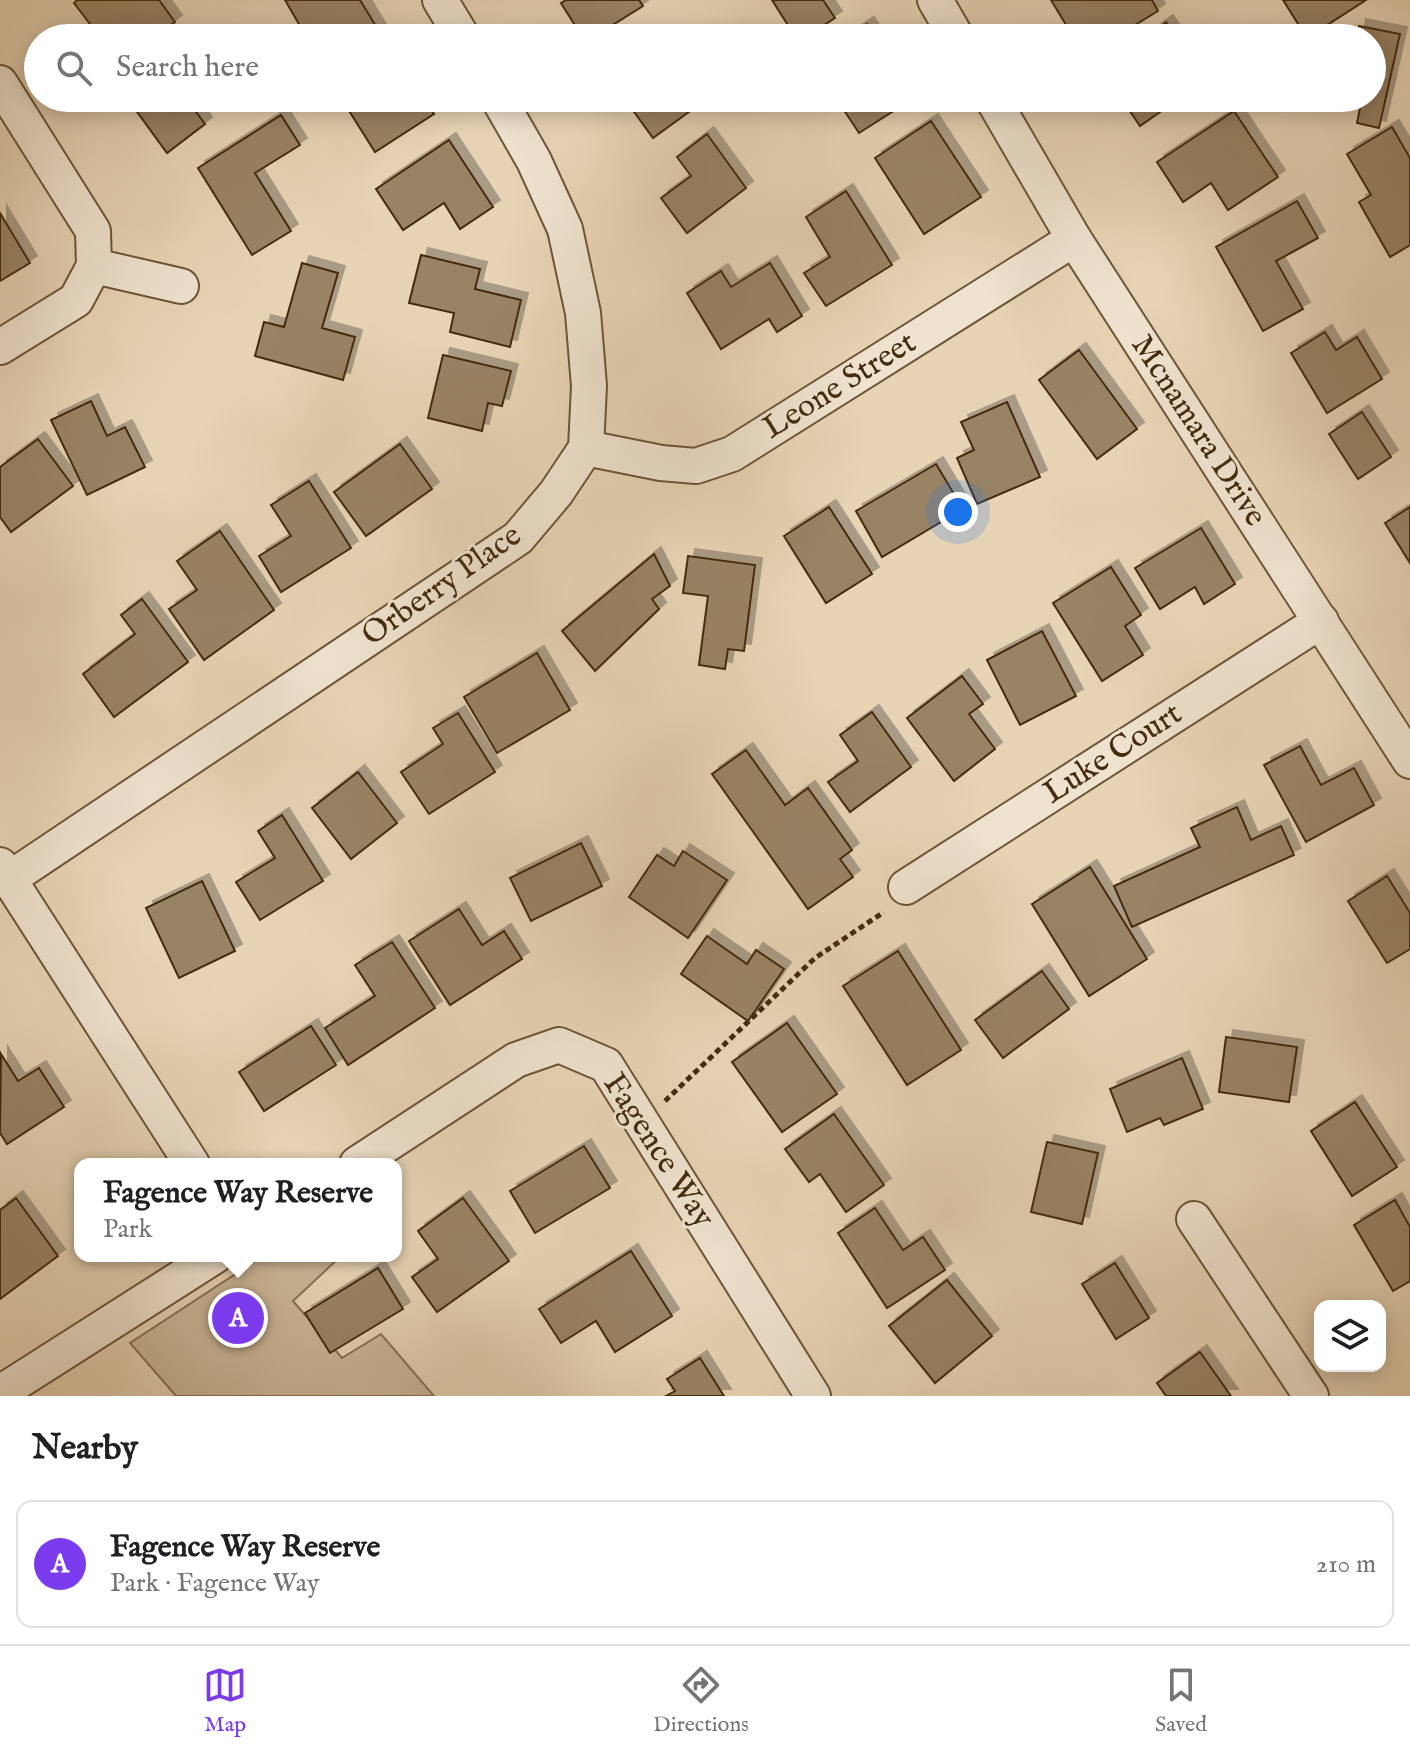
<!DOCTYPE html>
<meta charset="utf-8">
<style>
:root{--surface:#fff;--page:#f2f2f2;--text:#202124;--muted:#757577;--line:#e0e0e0;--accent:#7c3aed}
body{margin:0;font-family:"IM FELL English",serif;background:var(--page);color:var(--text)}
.controls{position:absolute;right:24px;bottom:24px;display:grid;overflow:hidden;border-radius:16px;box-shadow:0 4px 20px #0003}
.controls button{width:72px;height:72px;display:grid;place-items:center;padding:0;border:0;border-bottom:2px solid var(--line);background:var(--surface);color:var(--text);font:40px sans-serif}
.you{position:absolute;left:958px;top:512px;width:28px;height:28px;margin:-20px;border:6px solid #fff;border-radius:50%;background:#1a73e8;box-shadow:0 0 0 12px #1a73e833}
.badge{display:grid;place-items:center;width:52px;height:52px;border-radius:50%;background:var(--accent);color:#fff;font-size:26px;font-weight:700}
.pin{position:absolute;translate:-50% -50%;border:4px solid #fff;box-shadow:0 2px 8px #0006}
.popup{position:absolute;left:74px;top:1158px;width:328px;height:104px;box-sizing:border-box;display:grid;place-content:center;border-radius:16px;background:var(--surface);filter:drop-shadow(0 2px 6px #0005);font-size:26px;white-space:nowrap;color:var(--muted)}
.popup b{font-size:30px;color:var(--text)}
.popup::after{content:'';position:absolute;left:50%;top:100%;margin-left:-16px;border:16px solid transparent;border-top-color:var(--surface)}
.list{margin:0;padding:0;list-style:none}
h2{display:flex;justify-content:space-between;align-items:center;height:104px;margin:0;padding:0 32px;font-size:34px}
h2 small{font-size:26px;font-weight:400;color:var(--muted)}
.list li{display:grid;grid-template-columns:52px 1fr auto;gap:24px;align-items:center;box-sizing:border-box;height:128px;margin:0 16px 16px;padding:0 16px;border:2px solid var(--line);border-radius:16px}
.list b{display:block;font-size:30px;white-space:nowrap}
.list p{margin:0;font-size:26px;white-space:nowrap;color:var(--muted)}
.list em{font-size:26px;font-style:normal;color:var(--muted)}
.icon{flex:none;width:44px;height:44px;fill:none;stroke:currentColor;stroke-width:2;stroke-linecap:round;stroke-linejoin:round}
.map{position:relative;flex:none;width:1410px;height:1396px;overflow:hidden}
.search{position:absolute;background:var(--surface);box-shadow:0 4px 20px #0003;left:24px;right:24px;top:24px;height:88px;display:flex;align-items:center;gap:20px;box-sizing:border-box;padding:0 28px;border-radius:44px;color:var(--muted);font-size:30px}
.sheet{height:248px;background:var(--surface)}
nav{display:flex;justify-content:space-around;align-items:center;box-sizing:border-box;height:112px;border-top:2px solid var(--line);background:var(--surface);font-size:22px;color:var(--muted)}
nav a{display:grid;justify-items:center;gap:4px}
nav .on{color:var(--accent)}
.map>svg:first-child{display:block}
.green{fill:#cbb799;stroke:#887154;stroke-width:2}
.building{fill:#998365;stroke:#442b0f;stroke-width:2;filter:url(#shadow)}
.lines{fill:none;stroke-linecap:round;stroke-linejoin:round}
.minor-casing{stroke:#6d5538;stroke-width:38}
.path{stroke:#442b0f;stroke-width:5;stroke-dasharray:6 4;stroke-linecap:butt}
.minor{stroke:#efe3cf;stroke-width:34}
.labels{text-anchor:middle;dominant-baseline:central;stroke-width:6;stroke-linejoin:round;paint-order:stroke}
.street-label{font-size:32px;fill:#442b0f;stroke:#efe3cf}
</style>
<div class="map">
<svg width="1410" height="1396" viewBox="0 0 1410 1396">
<defs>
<filter id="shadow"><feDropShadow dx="7" dy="-7" stdDeviation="0" flood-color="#0004"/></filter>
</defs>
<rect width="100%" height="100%" fill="#e7d4b5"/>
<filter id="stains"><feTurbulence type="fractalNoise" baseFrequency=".0025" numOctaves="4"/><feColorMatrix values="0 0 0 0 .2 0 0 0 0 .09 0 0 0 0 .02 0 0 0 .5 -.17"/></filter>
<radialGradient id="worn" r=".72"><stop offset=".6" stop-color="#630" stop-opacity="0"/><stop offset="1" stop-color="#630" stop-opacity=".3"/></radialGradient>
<path class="green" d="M263,1256H341L293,1301L342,1358L381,1334L434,1396H176L130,1343Z"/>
<g class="building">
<path d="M77,0H159L175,22L154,38H73L90,24L74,3Z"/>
<path d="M285,0H360L379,31L368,38H307Z"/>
<path d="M566,0H639L643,6L592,38H583L561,3Z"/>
<path d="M772,0H823L835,18L804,38H796Z"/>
<path d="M1051,0H1152L1158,11L1114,38H1074Z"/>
<path d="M1283,0H1366L1307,38Z"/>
<path d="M1166,22L1177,38H1145Z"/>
<path d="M867,24L876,38H845Z"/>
<path d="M1359,26L1400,34L1379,128L1357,123L1362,98H1372V38H1357Z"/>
<path d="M127,98H186L205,124L167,153Z"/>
<path d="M341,98H423L434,114L375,152Z"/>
<path d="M624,98H708L653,138Z"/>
<path d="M836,98H895L900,107L859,133Z"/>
<path d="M1121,98H1180L1140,126Z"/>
<path d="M1234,111L1278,177L1228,210L1211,183L1183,202L1157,162Z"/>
<path d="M281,115L300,145L255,173L291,231L252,255L198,168Z"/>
<path d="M931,121L981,197L924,234L875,158Z"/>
<path d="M1392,127L1410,158V245L1390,257L1359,202L1371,195L1347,154Z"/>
<path d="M707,134L746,188L687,233L661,198L691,176L677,157Z"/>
<path d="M449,140L493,207L460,229L444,203L403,230L376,189Z"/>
<path d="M846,191L892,265L826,306L804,273L830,257L806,217Z"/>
<path d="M1297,201L1318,238L1276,261L1303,309L1263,331L1216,247Z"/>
<path d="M0,213L30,263L0,281Z"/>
<path d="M421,255L480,269L475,289L521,300L510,347L450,332L454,313L409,303Z"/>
<path d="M302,263L338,273L322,328L355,337L343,380L255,356L264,322L284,327Z"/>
<path d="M770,263L802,316L777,332L769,319L721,349L687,293L721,271L731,287Z"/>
<path d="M1325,332L1336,350L1357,337L1382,379L1327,413L1291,353Z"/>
<path d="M1079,350L1137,429L1097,459L1039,380Z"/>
<path d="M443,355L511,371L502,406L488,403L482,431L428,418Z"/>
<path d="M91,401L107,436L125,427L145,467L87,495L51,420Z"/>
<path d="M1007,402L1040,477L977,504L957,458L974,450L961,422Z"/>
<path d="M1362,412L1391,457L1358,479L1329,434Z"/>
<path d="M38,439L73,486L11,532L0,517V467Z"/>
<path d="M400,444L432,489L366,536L334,492Z"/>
<path d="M936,464L963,509L882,557L856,511Z"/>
<path d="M309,481L351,548L281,592L259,556L291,536L271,505Z"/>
<path d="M829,507L872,574L826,603L784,536Z"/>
<path d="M1410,507V563L1385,523Z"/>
<path d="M1201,528L1235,584L1204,604L1195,587L1160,609L1135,568Z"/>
<path d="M220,531L274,610L204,660L169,609L197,590L177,561Z"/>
<path d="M654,554L670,586L652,599L659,609L595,671L562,631Z"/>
<path d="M688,556L755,565L744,651L728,649L725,669L699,665L708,596L683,593Z"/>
<path d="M1111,567L1141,615L1125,626L1143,655L1102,681L1053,603Z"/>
<path d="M142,599L188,662L114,717L83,674L135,634L121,615Z"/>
<path d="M1042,631L1076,696L1020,725L987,660Z"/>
<path d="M537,653L570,710L497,753L464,697Z"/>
<path d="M962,676L983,704L969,714L995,749L954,781L907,718Z"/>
<path d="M872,712L911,767L850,812L828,782L858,761L840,735Z"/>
<path d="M458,713L495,772L429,814L401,772L443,744L433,728Z"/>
<path d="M1300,746L1321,785L1354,768L1374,805L1306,842L1264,765Z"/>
<path d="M746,750L785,805L808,788L852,850L840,859L853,877L808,909L712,774Z"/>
<path d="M358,772L397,823L351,859L312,808Z"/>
<path d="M1237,807L1251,840L1281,826L1294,855L1132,927L1114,886L1200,847L1191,828Z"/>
<path d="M282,815L323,881L260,920L236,882L275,858L258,831Z"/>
<path d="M581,843L602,886L531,921L510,878Z"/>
<path d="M683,851L727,880L688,938L629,897L657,855L674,866Z"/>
<path d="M1090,867L1147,959L1089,996L1032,904Z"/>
<path d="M1387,876L1410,913V949L1387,963L1348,901Z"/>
<path d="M202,881L235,951L179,978L146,908Z"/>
<path d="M459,909L482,945L504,931L522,959L450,1005L409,941Z"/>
<path d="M707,936L747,964L756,950L784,969L748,1021L681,974Z"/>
<path d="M392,942L435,1008L348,1065L325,1028L375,996L355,965Z"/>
<path d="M898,951L961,1050L907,1085L843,986Z"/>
<path d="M1042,971L1069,1009L1003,1058L975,1020Z"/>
<path d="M787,1023L837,1094L782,1132L732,1062Z"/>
<path d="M311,1026L336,1065L264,1111L239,1072Z"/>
<path d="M1226,1037L1297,1047L1289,1102L1219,1092Z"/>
<path d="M1,1054L18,1081L39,1068L64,1107L7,1144L0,1133Z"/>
<path d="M1182,1058L1203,1109L1164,1125L1160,1118L1127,1132L1110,1089Z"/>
<path d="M1355,1102L1397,1167L1352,1196L1311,1131Z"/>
<path d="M834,1114L884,1185L846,1212L820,1174L809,1182L785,1149Z"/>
<path d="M1047,1142L1098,1153L1082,1224L1031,1212Z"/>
<path d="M584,1146L610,1188L535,1233L510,1191Z"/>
<path d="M16,1198L58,1256L0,1299V1210Z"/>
<path d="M463,1198L509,1261L437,1312L412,1277L438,1259L418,1231Z"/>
<path d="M1395,1200L1410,1227V1281L1393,1291L1354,1225Z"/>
<path d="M875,1208L903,1250L923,1237L945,1270L887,1308L838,1233Z"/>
<path d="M631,1251L672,1316L615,1352L596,1321L561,1343L539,1309Z"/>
<path d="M1115,1263L1149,1318L1116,1339L1082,1284Z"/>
<path d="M378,1268L403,1309L330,1353L305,1313Z"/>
<path d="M947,1280L992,1336L935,1383L889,1326Z"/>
<path d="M1200,1352L1231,1396H1166L1157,1383Z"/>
<path d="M700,1358L724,1396H666L675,1391L667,1379Z"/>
</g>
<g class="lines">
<defs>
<g id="minor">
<path d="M440,0L463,38"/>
<path d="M935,0L957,38"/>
<path d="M0,83L93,231L94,266L76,300L0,347"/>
<path d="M992,98L1074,239L1410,761"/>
<path d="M94,266L181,286"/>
<path d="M586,448L661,463L696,466L732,454L1074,239"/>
<path d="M0,865L192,1164"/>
<path d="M9,879L518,538L556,493L586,448L589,386L583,313L565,229L534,161L498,98"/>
<path d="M906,887L1321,621"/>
<path d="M357,1164L516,1060L559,1045L606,1065L813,1396"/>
<path d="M1194,1219L1311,1396"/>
<path d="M0,1393L215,1256"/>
</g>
</defs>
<use href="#minor" class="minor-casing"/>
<path class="path" d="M665,1101L815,958L884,912"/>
<use href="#minor" class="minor"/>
</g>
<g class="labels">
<g class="street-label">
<text transform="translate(840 386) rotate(-32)">Leone Street</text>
<text transform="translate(1198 431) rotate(57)">Mcnamara Drive</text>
<text transform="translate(442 586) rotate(-35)">Orberry Place</text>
<text transform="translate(1113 754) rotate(-33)">Luke Court</text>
<text transform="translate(658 1151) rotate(57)">Fagence Way</text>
</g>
</g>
<rect width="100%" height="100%" filter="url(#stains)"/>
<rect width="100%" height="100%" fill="url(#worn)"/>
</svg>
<div class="controls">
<button><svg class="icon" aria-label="layers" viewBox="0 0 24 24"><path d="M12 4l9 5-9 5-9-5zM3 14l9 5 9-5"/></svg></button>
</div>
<div class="you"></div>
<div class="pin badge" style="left:238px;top:1318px">A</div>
<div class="popup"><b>Fagence Way Reserve</b>Park</div>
<div class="search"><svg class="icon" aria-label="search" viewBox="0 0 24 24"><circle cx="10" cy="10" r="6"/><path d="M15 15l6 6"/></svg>Search here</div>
</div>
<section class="sheet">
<h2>Nearby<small></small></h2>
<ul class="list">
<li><span class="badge">A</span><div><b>Fagence Way Reserve</b><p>Park · Fagence Way</p></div><em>210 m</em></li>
</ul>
</section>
<nav>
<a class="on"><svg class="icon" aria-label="map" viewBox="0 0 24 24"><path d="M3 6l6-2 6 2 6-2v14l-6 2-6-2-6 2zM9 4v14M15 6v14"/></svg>Map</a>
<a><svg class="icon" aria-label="directions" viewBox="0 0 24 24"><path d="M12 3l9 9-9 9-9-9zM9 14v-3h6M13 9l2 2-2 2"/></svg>Directions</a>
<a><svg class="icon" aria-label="saved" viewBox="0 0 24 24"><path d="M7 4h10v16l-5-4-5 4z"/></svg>Saved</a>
</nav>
